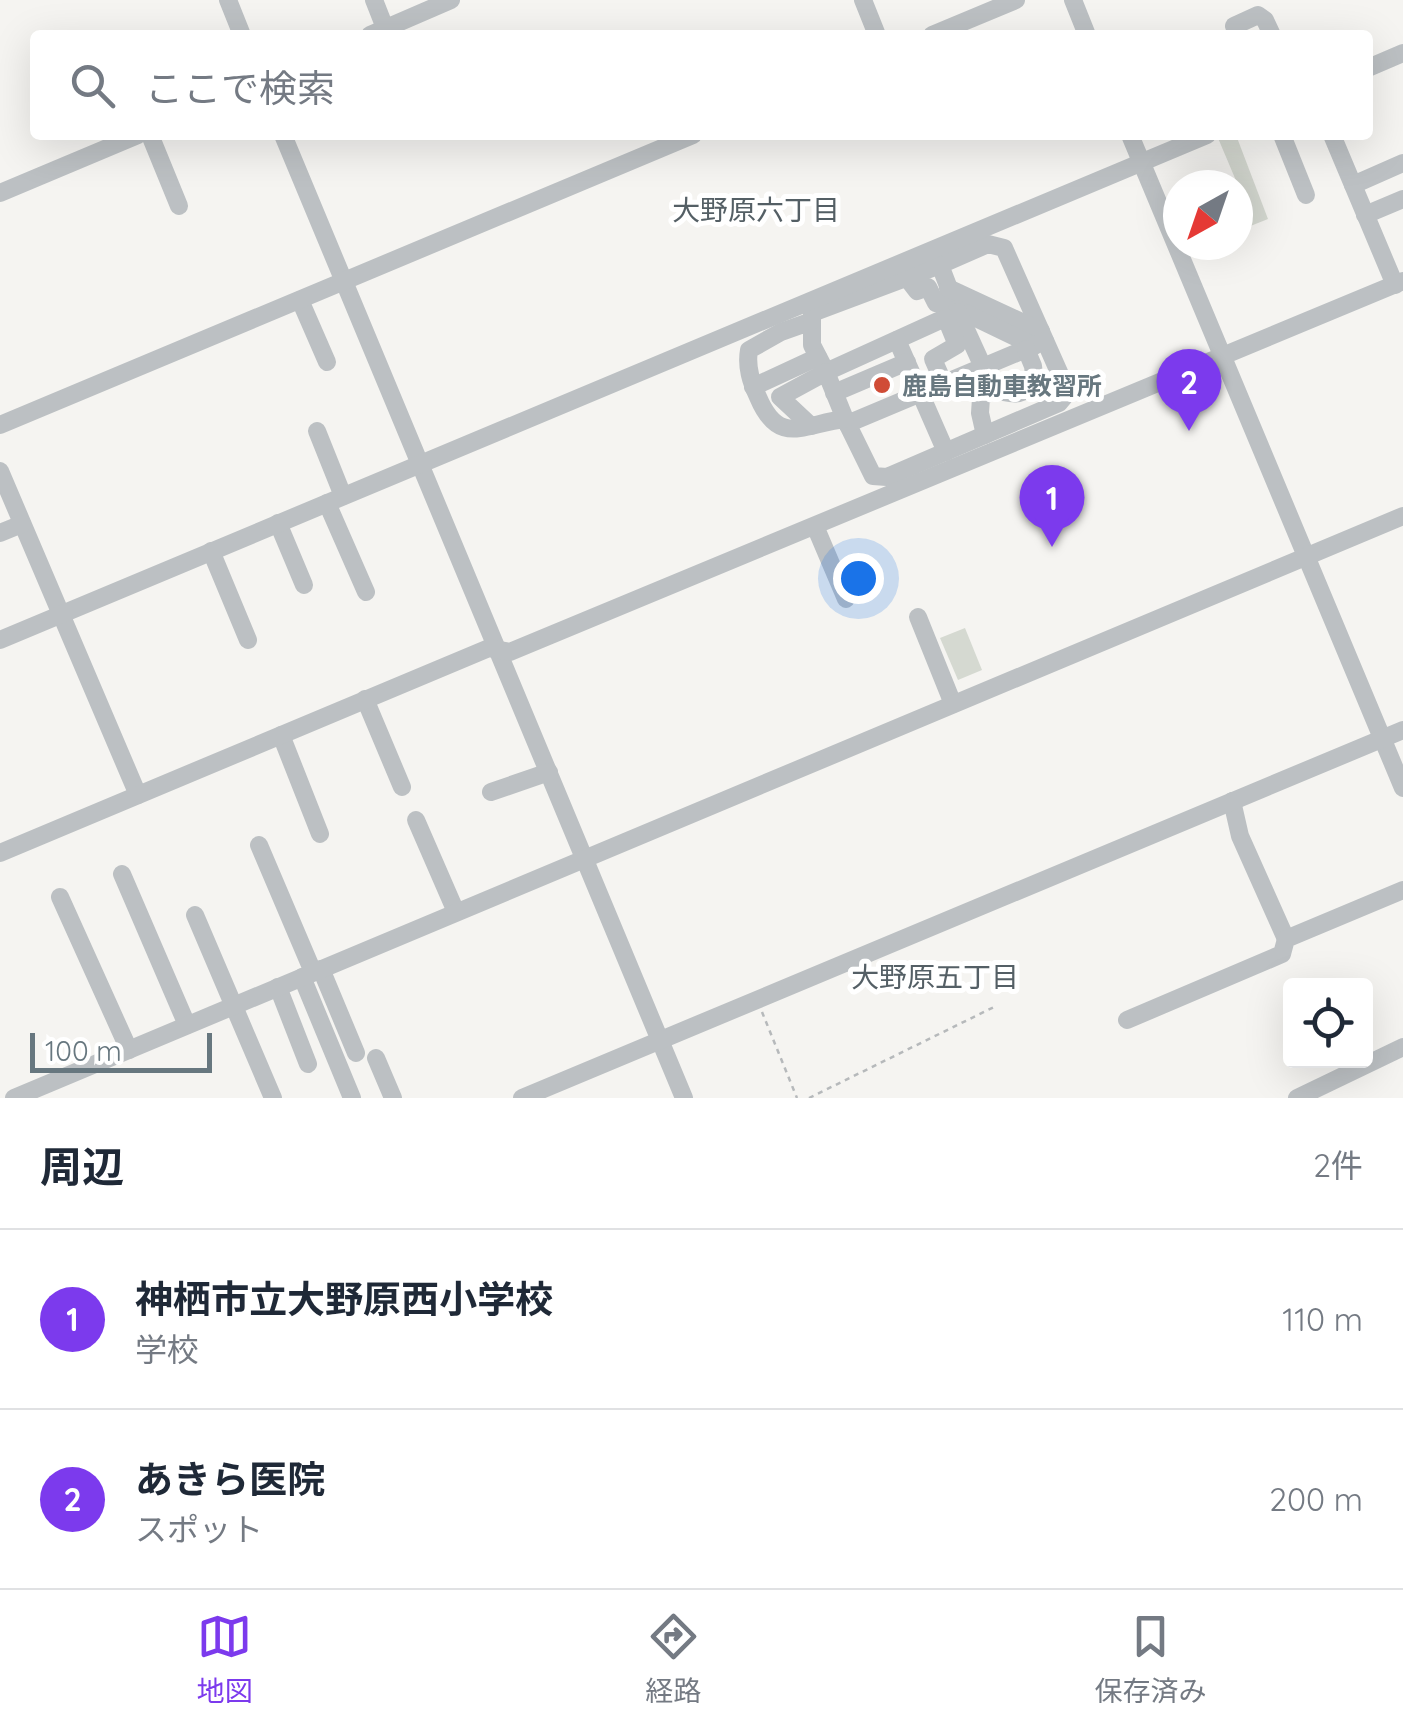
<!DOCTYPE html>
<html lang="ja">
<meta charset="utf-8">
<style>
:root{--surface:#fff;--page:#f2f2f3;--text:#1f2937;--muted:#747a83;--line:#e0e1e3;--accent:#7c3aed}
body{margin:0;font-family:Quicksand,"Noto Sans JP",sans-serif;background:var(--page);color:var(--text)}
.controls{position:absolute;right:30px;bottom:30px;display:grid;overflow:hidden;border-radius:10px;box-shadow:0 10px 40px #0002}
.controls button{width:90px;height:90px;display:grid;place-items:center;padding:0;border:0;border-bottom:2px solid var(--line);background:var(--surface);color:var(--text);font:50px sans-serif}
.compass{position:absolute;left:1163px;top:170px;width:90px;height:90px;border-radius:50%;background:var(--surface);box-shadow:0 10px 40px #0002;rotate:220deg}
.scale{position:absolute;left:30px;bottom:25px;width:182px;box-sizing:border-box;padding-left:10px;border:5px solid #67777f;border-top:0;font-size:28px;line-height:35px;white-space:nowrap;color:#67777f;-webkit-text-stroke:8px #fff;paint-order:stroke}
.you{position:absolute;left:858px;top:578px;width:35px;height:35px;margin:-25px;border:8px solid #fff;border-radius:50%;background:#1a73e8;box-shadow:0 0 0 15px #1a73e833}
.badge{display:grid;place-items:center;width:65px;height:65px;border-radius:50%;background:var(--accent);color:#fff;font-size:32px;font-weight:700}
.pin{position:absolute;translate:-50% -82px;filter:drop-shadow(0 2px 5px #0008)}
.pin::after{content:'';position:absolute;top:52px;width:35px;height:30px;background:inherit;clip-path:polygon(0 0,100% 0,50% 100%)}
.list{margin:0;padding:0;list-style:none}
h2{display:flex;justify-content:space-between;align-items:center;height:130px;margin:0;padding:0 40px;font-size:42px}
h2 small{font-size:32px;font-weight:400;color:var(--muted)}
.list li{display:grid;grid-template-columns:65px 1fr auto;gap:30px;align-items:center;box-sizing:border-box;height:180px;padding:0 40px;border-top:2px solid var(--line)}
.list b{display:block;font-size:38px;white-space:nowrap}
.list p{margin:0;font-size:32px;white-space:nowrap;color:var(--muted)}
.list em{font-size:32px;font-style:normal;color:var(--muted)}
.icon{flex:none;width:55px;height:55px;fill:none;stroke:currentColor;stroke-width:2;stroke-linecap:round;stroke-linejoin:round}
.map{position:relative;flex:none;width:1403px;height:1098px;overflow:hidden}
.search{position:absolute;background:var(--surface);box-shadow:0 10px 40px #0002;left:30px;right:30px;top:30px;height:110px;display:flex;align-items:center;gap:25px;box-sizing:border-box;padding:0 35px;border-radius:10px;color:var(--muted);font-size:38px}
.sheet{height:490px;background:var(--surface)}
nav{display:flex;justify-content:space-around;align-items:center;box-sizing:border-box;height:140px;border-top:2px solid var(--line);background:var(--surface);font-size:28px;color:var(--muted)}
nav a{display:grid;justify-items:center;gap:5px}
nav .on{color:var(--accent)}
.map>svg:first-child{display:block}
.green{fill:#d5d9d1}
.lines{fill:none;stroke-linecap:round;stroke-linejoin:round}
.path{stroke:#b6b9bb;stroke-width:2.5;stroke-dasharray:5 5;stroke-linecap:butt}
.minor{stroke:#bcc0c3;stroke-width:18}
.poi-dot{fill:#d04c36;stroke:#fff;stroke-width:4}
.labels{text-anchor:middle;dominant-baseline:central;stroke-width:10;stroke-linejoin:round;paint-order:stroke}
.poi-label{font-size:25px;font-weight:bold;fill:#67777f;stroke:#fff;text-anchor:start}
.neighbourhood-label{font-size:28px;fill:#545f65;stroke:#fff}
</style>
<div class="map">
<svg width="1403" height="1098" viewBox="0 0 1403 1098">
<rect width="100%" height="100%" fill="#f5f4f1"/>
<g class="green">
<path d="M1225,135H1236L1268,219L1238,231V185H1233L1237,183L1218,138Z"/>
<path d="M965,628L982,670L958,680L940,638Z"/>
</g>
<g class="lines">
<g class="path">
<path d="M762,1012L797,1098"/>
<path d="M809,1098L994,1007"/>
</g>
<g class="minor">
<path d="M228,0L242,35"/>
<path d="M374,0L385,28"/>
<path d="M863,0L877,35"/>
<path d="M1073,0L1087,35"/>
<path d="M370,35L451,0"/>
<path d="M932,35L1016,0"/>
<path d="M1237,35L1234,26L1258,15L1265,20L1272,35"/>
<path d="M1368,68L1403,53"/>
<path d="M150,135L179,206"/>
<path d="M283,135L684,1098"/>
<path d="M1130,135L1403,788"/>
<path d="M1282,135L1306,195"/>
<path d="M1332,135L1395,285"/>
<path d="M1353,185L1403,163"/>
<path d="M0,193L138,135"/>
<path d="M1365,215L1403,199"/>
<path d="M988,244L1004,248L1066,388L1064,397L1059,403L887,477L873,476L845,419C803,424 779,447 758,397C751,382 746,367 749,350L781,332L812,321V345L826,372L958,312L940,265Z"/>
<path d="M907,278L917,291L928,287L936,303L952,297"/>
<path d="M948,288L1041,331"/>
<path d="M300,300L327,362"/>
<path d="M957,309L1034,346"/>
<path d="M958,312L983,367"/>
<path d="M812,321V313L940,265"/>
<path d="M897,340L946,452"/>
<path d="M944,384L933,359L957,345L946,318"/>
<path d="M753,387L818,357"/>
<path d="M834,393L907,362"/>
<path d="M847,424L1045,341"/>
<path d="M0,425L693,135"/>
<path d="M811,426L780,397L826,372L845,419"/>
<path d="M317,431L343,496"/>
<path d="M985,435L980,413L981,398L992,390C1013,393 1018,399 1035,383L1033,366L1026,349"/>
<path d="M0,471L138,795"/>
<path d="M327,503L366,592"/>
<path d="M278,523L304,585"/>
<path d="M815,526L846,599"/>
<path d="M0,533L22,524"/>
<path d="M211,551L248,640"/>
<path d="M918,617L953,704"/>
<path d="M0,640L1207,135"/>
<path d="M365,699L402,787"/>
<path d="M281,735L320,834"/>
<path d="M491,792L549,772"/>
<path d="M1232,801L1240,836L1286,939"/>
<path d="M416,820L456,912"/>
<path d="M259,845L313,972"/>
<path d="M0,853L489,648L510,652L1403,281"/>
<path d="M122,874L187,1025"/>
<path d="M60,897L129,1050"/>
<path d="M195,915L273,1098"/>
<path d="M321,969L356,1053"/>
<path d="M302,977L352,1098"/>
<path d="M278,987L308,1064"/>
<path d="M1127,1020L1282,954L1286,939L1403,890"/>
<path d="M376,1058L393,1098"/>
<path d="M14,1098L1403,516"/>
<path d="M522,1098L1403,730"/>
<path d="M1297,1098L1403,1047"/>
</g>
</g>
<circle class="poi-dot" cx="882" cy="385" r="10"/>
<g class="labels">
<g class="poi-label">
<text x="902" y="385">鹿島自動車教習所</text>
</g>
<g class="neighbourhood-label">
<text x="756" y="209">大野原六丁目</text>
<text x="935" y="976">大野原五丁目</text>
</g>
</g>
</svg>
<div class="controls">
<button><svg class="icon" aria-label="locate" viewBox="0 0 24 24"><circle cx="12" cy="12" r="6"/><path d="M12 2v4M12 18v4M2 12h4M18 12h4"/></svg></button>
</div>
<svg class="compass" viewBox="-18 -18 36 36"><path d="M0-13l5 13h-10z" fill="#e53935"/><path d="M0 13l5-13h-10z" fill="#747a83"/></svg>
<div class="scale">100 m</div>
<div class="you"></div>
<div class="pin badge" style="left:1052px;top:547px">1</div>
<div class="pin badge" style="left:1189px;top:431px">2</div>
<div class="search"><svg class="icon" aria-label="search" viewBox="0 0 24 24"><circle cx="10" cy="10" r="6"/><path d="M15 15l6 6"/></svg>ここで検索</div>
</div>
<section class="sheet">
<h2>周辺<small>2件</small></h2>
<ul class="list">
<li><span class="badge">1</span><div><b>神栖市立大野原西小学校</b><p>学校</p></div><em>110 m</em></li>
<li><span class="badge">2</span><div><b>あきら医院</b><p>スポット</p></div><em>200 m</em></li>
</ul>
</section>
<nav>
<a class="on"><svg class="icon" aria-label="map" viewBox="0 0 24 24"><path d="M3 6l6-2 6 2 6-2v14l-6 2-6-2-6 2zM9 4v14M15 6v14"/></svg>地図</a>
<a><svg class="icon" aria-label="directions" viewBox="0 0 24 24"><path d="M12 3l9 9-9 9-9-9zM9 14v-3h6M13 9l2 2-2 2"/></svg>経路</a>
<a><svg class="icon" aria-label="saved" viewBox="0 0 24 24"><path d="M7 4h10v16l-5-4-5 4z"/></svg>保存済み</a>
</nav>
